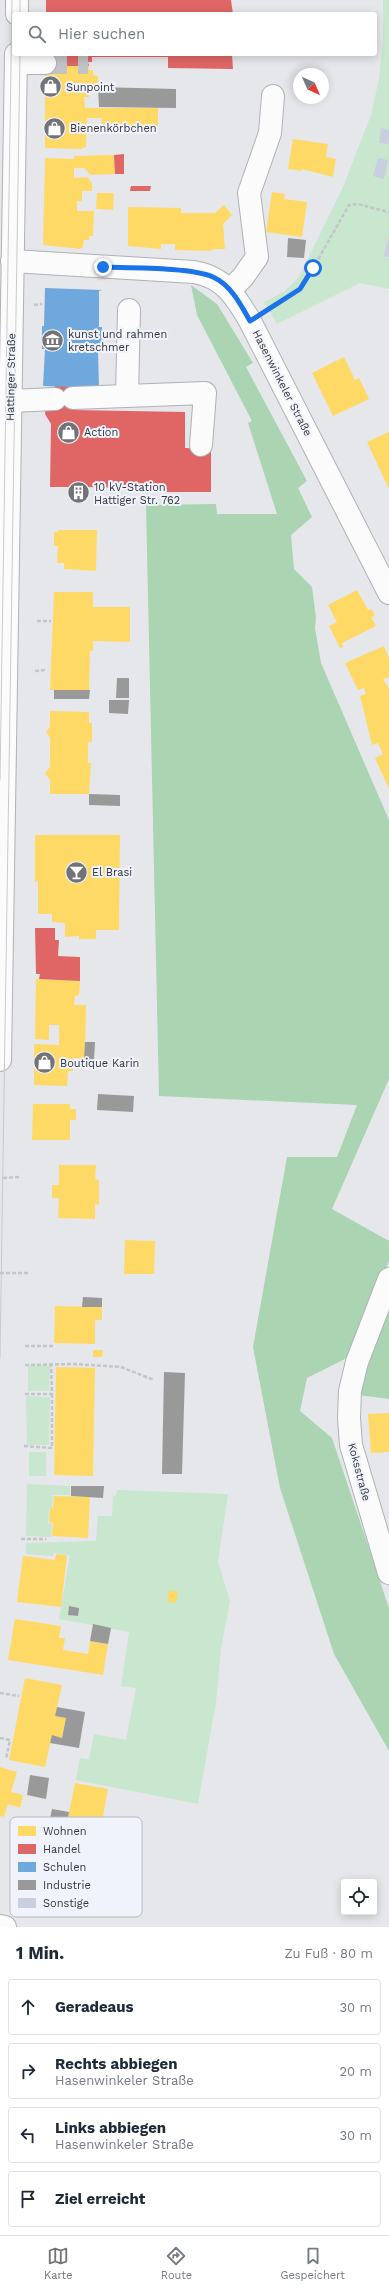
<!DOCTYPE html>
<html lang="de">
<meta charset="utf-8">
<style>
:root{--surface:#fff;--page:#f2f2f3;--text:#1f2937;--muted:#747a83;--line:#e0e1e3;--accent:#727377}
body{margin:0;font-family:"Work Sans",sans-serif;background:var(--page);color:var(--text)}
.controls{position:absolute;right:12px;bottom:12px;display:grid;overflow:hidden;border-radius:4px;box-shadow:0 2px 10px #0003}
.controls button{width:36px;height:36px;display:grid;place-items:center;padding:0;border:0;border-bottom:1px solid var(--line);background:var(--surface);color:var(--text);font:20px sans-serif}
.compass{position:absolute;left:293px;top:68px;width:36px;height:36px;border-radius:50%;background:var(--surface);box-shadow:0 2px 10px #0003;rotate:135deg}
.stop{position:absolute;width:12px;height:12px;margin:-9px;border:3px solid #1a73e8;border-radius:50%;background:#fff}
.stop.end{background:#1a73e8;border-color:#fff;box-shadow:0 1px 4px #0008}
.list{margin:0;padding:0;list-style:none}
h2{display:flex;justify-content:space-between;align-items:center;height:52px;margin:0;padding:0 16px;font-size:17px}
h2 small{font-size:13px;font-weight:400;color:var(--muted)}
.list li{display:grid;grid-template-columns:26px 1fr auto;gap:12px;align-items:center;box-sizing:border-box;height:56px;margin:0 8px 8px;padding:0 8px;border:1px solid var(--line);border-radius:4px}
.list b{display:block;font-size:15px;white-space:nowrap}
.list p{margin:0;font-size:13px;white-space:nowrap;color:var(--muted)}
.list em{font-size:13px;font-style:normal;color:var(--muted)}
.icon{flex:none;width:22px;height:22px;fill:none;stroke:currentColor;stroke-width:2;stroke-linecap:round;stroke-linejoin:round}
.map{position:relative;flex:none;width:389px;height:1927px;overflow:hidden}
.search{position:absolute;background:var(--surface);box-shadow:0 2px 10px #0003;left:12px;right:12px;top:12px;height:44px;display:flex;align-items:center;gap:10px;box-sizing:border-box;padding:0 14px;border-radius:4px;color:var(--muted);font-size:15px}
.sheet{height:308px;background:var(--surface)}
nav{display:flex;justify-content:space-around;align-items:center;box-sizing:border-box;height:56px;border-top:1px solid var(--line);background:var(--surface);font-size:11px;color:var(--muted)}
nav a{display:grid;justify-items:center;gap:2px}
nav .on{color:var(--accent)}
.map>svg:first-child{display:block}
.green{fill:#c9e6cf}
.forest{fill:#aad4b2}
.homes{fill:#ffd966}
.shops{fill:#e06666}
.schools{fill:#6fa8dc}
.industry{fill:#999}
.building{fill:#c9cfe0}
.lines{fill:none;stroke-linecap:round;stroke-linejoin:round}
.minor-tunnel{stroke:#c2c3c7;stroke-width:22;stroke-dasharray:22 11;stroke-linecap:butt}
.minor-casing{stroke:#b0b1b5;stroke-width:24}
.path{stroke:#c4c5c8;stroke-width:2.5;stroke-dasharray:4 2;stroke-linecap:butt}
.minor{stroke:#fbfbfc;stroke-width:22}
.tram{stroke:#cacacc;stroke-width:1}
.route{stroke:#1a73e8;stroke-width:5}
.labels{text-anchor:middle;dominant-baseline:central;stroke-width:4;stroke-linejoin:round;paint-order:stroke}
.poi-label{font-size:11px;fill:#343538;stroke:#f0f3fb;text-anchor:start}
.street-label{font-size:11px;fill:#343538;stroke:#f0f3fb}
.key{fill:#f0f3fb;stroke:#b8bac0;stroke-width:1}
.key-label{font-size:11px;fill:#343538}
</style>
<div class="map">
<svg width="389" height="1927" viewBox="0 0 389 1927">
<rect width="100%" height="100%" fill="#e6e7eb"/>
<g class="green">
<path d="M383,0H389V289L360,283L277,324L264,302L285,291L299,277L343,187L371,115L379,79L383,37Z"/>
<path d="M28,1365L50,1366L49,1391H28Z"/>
<path d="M26,1396L50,1397L49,1445H27Z"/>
<rect x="29" y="1452" width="17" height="24"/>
<path d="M27,1484L70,1486V1495H53L52,1508H49L48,1523L52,1524L51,1537L26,1536Z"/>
<path d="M117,1490L228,1494L218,1562L230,1601L221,1649L216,1702L198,1804L76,1780L80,1758L89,1759L94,1734L126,1740L136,1688L121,1686L129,1632L59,1619L70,1555L54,1553L53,1556L26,1554V1543L96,1541L98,1516H112L113,1496H116Z"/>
</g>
<g class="forest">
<path d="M191,285L217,304L253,363L246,367L307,481L298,488L312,517L291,535L294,569L312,587L316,618L315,628L321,663L389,820V1079L332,1209L389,1241V1261L349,1357L307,1378L300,1411L332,1438L389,1608V1751L334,1654L280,1488L253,1347L287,1157H337L357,1105L159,1096L146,505L216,504L217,514H277L248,423L252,421L197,315Z"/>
<path d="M389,1304V1399L358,1395Z"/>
</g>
<g class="homes">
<path d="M45,66H89V70H93V75L98,76V87H89V97H84L85,108H158V126L101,125L102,118H87L86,147L81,149L45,148Z"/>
<path d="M293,139L328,144L326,157L336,159L333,177L302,169V171L288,169Z"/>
<path d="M114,155L115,174L91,175L84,168H74V178L87,177L92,183V191H82V201H77V211H94L93,236H89V240H84L83,247L80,249L43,245L45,158L74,159V156Z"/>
<path d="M272,192L285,194L284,199L307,202L302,237L266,232Z"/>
<path d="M97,193H114L113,210L96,209Z"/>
<path d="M224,205L232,215L223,224L225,249H212L211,251L175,250V244H161V249L128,246V207L181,208V213H215Z"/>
<path d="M344,357L355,380L359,378L369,399L333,416L312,373Z"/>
<path d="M389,432V489L367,442Z"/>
<path d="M58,530H97L96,571L64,569V563H57L58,546H54V532H58Z"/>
<path d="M357,590L368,610L372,609L375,616L371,617L376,626L342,643L343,647L340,648L329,626L337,622L328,605Z"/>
<path d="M54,592H93V607H130V642L93,641V651H90L89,690H50Z"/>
<path d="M384,646L389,658V677L383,679L389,689V789L375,758L383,754L378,743L372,745L360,696L366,694L364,688L358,690L345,663Z"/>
<path d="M50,711L89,712V723H92V742H88V763H91L89,794H50V780L45,773L50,767V738L46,732L50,727Z"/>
<path d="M35,835H120L119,930H96V939H79V936L65,937V923L52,922V914H38V881L35,882Z"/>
<path d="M36,979L80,981L79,995L75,996L74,1005H86L85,1058H73V1071H68L67,1086L34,1085V1044L59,1045V1025H49V1040L35,1039Z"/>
<path d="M33,1104H70V1109H76V1120H70V1140H32Z"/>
<path d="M59,1165H96L95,1179L99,1180V1205L95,1204V1219L58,1218L59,1198H52V1185H59Z"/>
<path d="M125,1240L155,1241L154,1274H124Z"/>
<path d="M55,1306L102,1307V1320H95V1344L54,1343Z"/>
<path d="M93,1350H103L102,1357H93Z"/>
<path d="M56,1367L95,1368L93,1476L54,1475Z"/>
<path d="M389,1413V1452L371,1453L368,1414Z"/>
<path d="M54,1496L90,1497L88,1538L52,1536L53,1523L49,1522L50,1508H53Z"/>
<path d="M56,1554L67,1555L61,1607L17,1602L23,1556L55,1560Z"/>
<path d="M169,1590L178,1592L176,1603L167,1601Z"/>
<path d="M15,1619L61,1626L59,1638H65L63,1650L88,1654L90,1641L108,1644L103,1675L8,1660Z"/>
<path d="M25,1678L62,1685L55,1716L66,1718L62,1738L52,1735L45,1767L9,1760Z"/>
<path d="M0,1767L17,1772L11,1792L23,1795L20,1808L8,1804L4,1817L0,1816Z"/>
<path d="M75,1783L108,1789L98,1844L64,1837Z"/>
</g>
<g class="shops">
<path d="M46,0H231L233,14H46Z"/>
<path d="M45,54H232L233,69L168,68V57H92V62H88L89,66H45Z"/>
<path d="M124,154V174H115L114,155Z"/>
<path d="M131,186H151L150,191H130Z"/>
<path d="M55,386H73V410L185,412V448L211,449V492H167V489L86,487V499H69L70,487H50L51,424L45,414L46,407L55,399Z"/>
<path d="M35,928H55V940H59L58,956L80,957V981L39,979L40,974H36Z"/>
</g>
<path class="schools" d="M45,288L102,290L99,291V327H102L101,350H98L99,388L43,386L45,349H42V326H44Z"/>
<g class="industry">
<path d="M98,87L176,89V108L99,107Z"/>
<path d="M288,238L306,240L304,258L287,257Z"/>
<path d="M117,678H129V698H116Z"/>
<path d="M54,690H90L89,699H54Z"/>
<path d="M109,700H129L128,714L109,713Z"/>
<path d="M89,794L120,795V806L89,805Z"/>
<path d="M85,1042H95L94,1060H84Z"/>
<path d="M98,1094L134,1096L133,1112L97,1110Z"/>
<path d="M83,1297L102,1298V1307H82Z"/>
<path d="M164,1372L185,1373L182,1474H162Z"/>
<path d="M71,1486H104L103,1498L71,1496Z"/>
<path d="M69,1606L79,1608L78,1616L68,1615Z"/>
<path d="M93,1624L111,1628L108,1644L90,1641Z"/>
<path d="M57,1707L85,1712L79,1748L50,1743L52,1735L62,1738L66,1718L55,1716Z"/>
<path d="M30,1775L49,1778L46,1799L27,1795Z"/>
<path d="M52,1809L69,1812L67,1823L50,1819Z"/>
</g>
<g class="building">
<path d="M381,128L389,130V144L379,143Z"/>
<path d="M378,158L388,160L384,179L373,176Z"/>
<path d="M388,238H389V257L384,256Z"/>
</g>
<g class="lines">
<path class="minor-tunnel" d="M45,63H88"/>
<defs>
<g id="minor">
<path d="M17,14V0"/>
<path d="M16,63H45"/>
<path d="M12,261L194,272C224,277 236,297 250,321L389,593"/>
<path d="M230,290L243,277L257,257L249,193L270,133L273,96"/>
<path d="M127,396L129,310"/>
<path d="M73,398L205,393L201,445"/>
<path d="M11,401L55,399"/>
<path d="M0,1060L16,54"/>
<path d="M389,1279L357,1362L350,1391L349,1418L351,1445L389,1573"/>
<path d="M0,1926L5,1927"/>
</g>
</defs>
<use href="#minor" class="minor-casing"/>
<g class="path">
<path d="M34,305L42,304"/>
<path d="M269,309L303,286L349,205L358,204L389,212"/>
<path d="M41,338H42"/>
<path d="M37,621H51"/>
<path d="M35,671L46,670"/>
<path d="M3,1178L19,1177"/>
<path d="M0,1273H28"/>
<path d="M25,1346H53"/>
<path d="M25,1365L74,1364L121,1367L154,1380"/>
<path d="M25,1394H52L51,1364"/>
<path d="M24,1446L52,1448V1394"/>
<path d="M21,1539H46"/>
<path d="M0,1693L19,1696"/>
<path d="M0,1738L10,1740L6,1759"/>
</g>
<use href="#minor" class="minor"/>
<g class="tram">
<path d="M20,14V0"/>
<path d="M0,780L12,0"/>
<path d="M0,1358L20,54"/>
</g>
</g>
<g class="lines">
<path class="route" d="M103,267C128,268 193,267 213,277C231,285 241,305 250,321L300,289L313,268"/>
</g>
<defs>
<symbol id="shop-disc" viewBox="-11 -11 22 22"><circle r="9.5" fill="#727377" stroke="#f0f3fb"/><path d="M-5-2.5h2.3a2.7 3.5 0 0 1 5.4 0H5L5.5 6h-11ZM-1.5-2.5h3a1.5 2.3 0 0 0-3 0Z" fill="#fff"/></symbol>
<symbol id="museum-disc" viewBox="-11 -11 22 22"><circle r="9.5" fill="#727377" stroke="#f0f3fb"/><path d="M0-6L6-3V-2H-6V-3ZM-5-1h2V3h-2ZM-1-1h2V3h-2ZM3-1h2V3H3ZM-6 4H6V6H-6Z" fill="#fff"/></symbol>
<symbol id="building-disc" viewBox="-11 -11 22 22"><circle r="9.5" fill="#727377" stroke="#f0f3fb"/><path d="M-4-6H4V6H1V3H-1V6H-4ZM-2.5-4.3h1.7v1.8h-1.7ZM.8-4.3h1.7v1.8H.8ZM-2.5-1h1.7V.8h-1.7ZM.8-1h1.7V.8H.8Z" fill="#fff"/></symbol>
<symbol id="bar-disc" viewBox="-11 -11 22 22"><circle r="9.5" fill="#727377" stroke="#f0f3fb"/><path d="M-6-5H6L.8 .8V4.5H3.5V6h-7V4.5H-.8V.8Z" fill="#fff"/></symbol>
</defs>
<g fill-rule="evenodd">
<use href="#shop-disc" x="38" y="74" width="25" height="25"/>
<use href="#shop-disc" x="42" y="116" width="25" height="25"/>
<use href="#museum-disc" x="40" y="328" width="25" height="25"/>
<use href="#shop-disc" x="56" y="420" width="25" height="25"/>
<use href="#building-disc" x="66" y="480" width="25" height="25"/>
<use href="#bar-disc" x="64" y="860" width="25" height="25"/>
<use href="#shop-disc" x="32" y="1050" width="25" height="25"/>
</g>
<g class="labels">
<g class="poi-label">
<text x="66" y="87">Sunpoint</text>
<text x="70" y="128">Bienenkörbchen</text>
<text x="68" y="334">kunst und rahmen<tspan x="68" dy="13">kretschmer</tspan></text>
<text x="84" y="432">Action</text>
<text x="94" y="487">10 kV-Station<tspan x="94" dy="13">Hattiger Str. 762</tspan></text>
<text x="92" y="872">El Brasi</text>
<text x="60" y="1063">Boutique Karin</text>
</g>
<g class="street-label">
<text transform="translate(11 377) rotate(-89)">Hattinger Straße</text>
<text transform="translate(282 383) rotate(63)">Hasenwinkeler Straße</text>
<text transform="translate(359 1472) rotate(75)">Koksstraße</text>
</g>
</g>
<rect x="10" y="1817" width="132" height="100" rx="6" class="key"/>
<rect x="18" y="1826" width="18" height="10" fill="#ffd966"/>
<rect x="18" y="1844" width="18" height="10" fill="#e06666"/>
<rect x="18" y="1862" width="18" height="10" fill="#6fa8dc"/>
<rect x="18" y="1880" width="18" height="10" fill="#999"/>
<rect x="18" y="1898" width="18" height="10" fill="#c9cfe0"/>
<g class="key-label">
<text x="43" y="1835">Wohnen</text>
<text x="43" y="1853">Handel</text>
<text x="43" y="1871">Schulen</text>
<text x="43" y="1889">Industrie</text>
<text x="43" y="1907">Sonstige</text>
</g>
</svg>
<div class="controls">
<button><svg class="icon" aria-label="locate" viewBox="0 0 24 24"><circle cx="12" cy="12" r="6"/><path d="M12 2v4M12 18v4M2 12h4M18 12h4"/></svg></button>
</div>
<svg class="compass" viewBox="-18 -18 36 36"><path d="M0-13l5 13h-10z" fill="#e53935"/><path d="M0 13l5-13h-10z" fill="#747a83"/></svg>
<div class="stop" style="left:313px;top:268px"></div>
<div class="stop end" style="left:103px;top:267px"></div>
<div class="search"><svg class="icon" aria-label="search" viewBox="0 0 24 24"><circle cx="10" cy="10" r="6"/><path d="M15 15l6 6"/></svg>Hier suchen</div>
</div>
<section class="sheet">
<h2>1 Min.<small>Zu Fuß · 80 m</small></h2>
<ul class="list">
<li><svg class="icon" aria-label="ahead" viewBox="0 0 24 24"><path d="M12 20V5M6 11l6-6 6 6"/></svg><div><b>Geradeaus</b></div><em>30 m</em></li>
<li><svg class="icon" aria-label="right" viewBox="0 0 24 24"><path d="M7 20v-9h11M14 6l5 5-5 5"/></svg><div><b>Rechts abbiegen</b><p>Hasenwinkeler Straße</p></div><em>20 m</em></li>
<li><svg class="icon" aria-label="left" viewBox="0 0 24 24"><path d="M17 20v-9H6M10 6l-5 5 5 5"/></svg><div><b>Links abbiegen</b><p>Hasenwinkeler Straße</p></div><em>30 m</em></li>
<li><svg class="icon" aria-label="arrive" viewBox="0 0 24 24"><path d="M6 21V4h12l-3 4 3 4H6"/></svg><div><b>Ziel erreicht</b></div></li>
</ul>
</section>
<nav>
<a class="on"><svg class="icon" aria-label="map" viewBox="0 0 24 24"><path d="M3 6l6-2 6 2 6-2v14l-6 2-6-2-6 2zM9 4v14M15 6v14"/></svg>Karte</a>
<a><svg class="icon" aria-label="directions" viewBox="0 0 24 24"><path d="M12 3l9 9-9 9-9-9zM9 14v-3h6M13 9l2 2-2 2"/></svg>Route</a>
<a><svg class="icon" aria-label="saved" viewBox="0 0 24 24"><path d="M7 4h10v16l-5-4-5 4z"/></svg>Gespeichert</a>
</nav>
